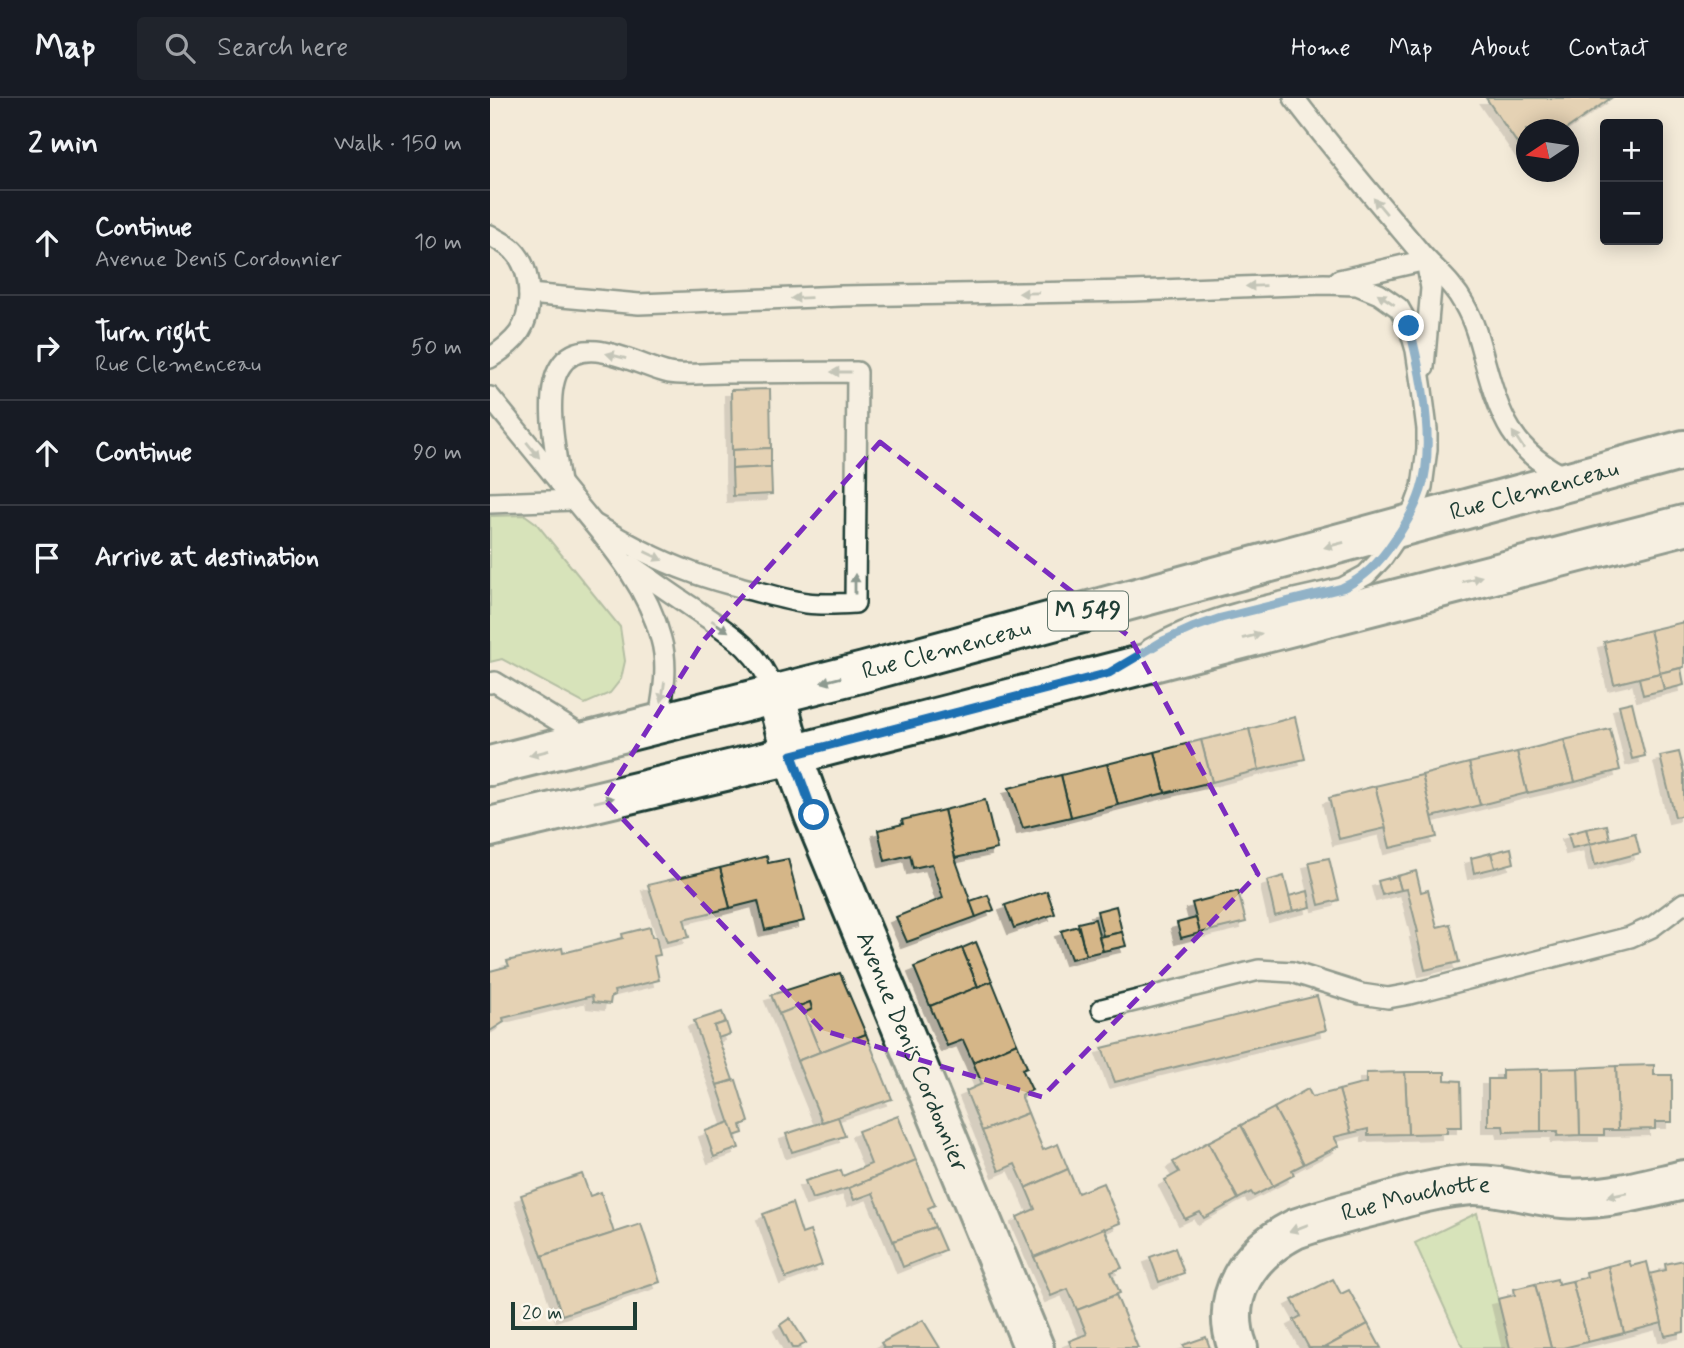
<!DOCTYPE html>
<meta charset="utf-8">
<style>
:root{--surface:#171b24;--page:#20242c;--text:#f1f3f6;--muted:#9ea1a6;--line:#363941}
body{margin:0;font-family:Mynerve,sans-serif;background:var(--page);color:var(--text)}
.controls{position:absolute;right:21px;top:21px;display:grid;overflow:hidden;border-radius:7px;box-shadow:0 4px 18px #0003}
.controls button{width:63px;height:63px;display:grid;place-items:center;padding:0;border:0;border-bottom:2px solid var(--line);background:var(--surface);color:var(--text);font:35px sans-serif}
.compass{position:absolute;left:1026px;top:21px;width:63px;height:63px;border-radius:50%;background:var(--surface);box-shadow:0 4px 18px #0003;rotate:257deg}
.scale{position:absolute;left:21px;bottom:18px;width:126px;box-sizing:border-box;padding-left:7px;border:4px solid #1f3d34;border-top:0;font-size:19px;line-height:24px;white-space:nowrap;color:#1f3d34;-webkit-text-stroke:5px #fbf7ec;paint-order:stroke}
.stop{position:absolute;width:21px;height:21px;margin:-16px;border:5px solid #1f6fb2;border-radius:50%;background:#fff}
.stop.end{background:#1f6fb2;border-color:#fff;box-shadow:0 2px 7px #0008}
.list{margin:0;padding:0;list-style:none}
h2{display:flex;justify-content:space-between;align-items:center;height:91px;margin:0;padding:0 28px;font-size:30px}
h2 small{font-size:23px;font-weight:400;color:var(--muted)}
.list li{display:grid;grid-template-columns:46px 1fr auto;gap:21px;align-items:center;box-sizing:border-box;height:105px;padding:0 28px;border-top:2px solid var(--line)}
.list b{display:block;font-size:26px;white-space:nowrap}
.list p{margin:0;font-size:23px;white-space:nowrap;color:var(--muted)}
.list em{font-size:23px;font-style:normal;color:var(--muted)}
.icon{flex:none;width:38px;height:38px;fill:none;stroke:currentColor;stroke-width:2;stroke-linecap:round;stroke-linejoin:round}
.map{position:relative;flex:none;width:1194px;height:1250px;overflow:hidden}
header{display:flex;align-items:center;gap:42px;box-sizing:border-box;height:98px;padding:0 35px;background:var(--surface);border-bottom:2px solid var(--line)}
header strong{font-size:33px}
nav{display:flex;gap:38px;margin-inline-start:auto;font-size:24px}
.search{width:490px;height:63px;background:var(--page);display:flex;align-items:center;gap:18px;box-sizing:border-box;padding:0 24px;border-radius:7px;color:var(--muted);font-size:26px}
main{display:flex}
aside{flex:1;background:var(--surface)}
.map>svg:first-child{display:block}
.green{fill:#b7db95;stroke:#6b8c64;stroke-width:2}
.building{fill:#d5b688;stroke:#1f3d34;stroke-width:2;filter:url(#shadow)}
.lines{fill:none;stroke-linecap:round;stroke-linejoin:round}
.service-casing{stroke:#1f3d34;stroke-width:24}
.minor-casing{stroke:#1f3d34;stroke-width:44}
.primary-casing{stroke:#1f3d34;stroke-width:44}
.service{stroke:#fbf7ec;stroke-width:19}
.minor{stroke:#fbf7ec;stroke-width:38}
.primary{stroke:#fbf7ec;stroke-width:38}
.oneway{fill:#8d9a90}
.route{stroke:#1f6fb2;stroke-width:9}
.marked{fill:none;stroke:#7b2cbf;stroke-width:5;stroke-dasharray:14 9;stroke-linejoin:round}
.labels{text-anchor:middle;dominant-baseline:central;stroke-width:7;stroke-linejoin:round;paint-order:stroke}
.shield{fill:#fbf7ec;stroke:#61756b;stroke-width:2}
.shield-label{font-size:23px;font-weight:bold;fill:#1f3d34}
.street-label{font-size:24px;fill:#1f3d34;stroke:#fbf7ec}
</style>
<header>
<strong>Map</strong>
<div class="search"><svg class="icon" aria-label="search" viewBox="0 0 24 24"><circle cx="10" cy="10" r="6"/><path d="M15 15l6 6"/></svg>Search here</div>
<nav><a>Home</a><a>Map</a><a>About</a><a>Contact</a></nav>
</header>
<main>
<aside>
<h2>2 min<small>Walk · 150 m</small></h2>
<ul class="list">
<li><svg class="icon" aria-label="ahead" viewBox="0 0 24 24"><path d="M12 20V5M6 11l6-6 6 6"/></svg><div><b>Continue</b><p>Avenue Denis Cordonnier</p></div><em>10 m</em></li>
<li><svg class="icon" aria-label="right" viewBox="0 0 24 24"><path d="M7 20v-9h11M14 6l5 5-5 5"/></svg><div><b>Turn right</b><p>Rue Clemenceau</p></div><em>50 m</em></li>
<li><svg class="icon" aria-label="ahead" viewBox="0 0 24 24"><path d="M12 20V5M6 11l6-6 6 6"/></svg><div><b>Continue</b></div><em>90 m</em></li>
<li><svg class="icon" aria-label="arrive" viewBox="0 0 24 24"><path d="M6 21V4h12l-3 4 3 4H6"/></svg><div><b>Arrive at destination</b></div></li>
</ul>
</aside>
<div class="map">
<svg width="1194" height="1250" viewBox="0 0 1194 1250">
<defs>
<filter id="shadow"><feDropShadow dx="-6" dy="6" stdDeviation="0" flood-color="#0004"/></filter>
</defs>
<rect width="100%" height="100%" fill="#f3ead8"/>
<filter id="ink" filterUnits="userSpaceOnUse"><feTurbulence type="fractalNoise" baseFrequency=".0143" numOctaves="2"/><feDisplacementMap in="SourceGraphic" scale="14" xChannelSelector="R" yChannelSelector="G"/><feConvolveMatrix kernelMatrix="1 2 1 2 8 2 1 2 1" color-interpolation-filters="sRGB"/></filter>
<g filter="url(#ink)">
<g class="green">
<path d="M35,417L46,425L130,529L135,563L131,581L120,595L95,606L12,561L0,564V418Z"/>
<path d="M987,1115L1020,1250H973L925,1145Z"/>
</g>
<g class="building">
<path d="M996,0H1121L1075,32H1036V58Z"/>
<path d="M280,291L281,350L242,352L241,292Z"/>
<path d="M281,350V369L242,371V352Z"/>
<path d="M281,369L282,396L243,398L242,371Z"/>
<path d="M1194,524V569L1170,575L1160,532Z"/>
<path d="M1160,532L1170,575L1124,586L1114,544Z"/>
<path d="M1191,570L1194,587L1174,592L1170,575Z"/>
<path d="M1170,575L1174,592L1153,597L1149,580Z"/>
<path d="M1142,604L1155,658L1142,661L1129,607Z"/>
<path d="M805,619L815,661L769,672L759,631Z"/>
<path d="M759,631L769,672L722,684L711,642Z"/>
<path d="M1120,631L1130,672L1085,684L1074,642Z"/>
<path d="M711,642L722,684L675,695L665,654Z"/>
<path d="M1074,642L1085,684L1037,695L1027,654Z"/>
<path d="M665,654L675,695L628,707L617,666Z"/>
<path d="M1027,654L1037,695L990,707L979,665Z"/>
<path d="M1189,654L1194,674V717L1185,719L1170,658Z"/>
<path d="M979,665L990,707L942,719L932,677Z"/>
<path d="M617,666L628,707L581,719L571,677Z"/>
<path d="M571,677L581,719L533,730L519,690Z"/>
<path d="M932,677L947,739L900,750L885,688Z"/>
<path d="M885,688L896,730L849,741L839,700Z"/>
<path d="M495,702L507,751L465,760L454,712Z"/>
<path d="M454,712L465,760L486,819L417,844L406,819L453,800L442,766L423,770L420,757L395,763L388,732L413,726L412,722Z"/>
<path d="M1117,727L1120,741L1100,746L1096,731Z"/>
<path d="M1096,731L1100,746L1082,750L1078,736Z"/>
<path d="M1145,735L1150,755L1105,767L1100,746Z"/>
<path d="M1021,750L1024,765L1005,770L1001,755Z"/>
<path d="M1001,755L1005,770L984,775L981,760Z"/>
<path d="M277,758L278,765L298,761L314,823L275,832L268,803L240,810L230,770Z"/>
<path d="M839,760L849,802L829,807L819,764Z"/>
<path d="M230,770L240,810L194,821L199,839L177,844L158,787Z"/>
<path d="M926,773L931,794L938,792L947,829L960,826L969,864L935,872L926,834H928L917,791L911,792L907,778Z"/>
<path d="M794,778L803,813L785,818L777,783Z"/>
<path d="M907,778L911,792L892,797L888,783Z"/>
<path d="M557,793L565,816L524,830L515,807Z"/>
<path d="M748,793L756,824L710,835L702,805Z"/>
<path d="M818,793L821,809L803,813L799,798Z"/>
<path d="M498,797L504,812L486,819L480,803Z"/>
<path d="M626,808L632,834L613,838L607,813Z"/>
<path d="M706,820L710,835L691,840L687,825Z"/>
<path d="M605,821L613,853L596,857L588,825Z"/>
<path d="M588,828L596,857L581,861L571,833Z"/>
<path d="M160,829L162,839H166L170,857L164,858L169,882L124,893L125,897L121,899L120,906L103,904L102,898L13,920L14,924L0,933V873L19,868L17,863L72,850L73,855L133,840L132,836Z"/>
<path d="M632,834L636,848L613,853L609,839Z"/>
<path d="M486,844L502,883L488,889L472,850Z"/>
<path d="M472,850L488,889L440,908L424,869Z"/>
<path d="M350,875L376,936L330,954L314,915L322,911L320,904L289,916L281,897Z"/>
<path d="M502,883L527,945L483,964L473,942L457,948L440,908Z"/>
<path d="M827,898L836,932L754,952L625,984L612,950Z"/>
<path d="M320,904L322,911L314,915L330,954L307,963L289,916Z"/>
<path d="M232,914L236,924L224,928L243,982L227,987L204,923Z"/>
<path d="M236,924L240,936L228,940L224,928Z"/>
<path d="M376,936L402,1001L332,1024L307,963Z"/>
<path d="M527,945L537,969L532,971L542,992L531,997L538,1015L492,1033L476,993L492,986L483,964Z"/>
<path d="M1164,967V977H1182V1024H1165V1031L1128,1032L1126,968Z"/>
<path d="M1126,968L1128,1032H1114V1037H1090L1088,970Z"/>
<path d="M1088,970L1090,1037L1067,1038L1068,1033H1051V971Z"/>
<path d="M1051,971V1033L1014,1034L1013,1028H998V981H1012V972Z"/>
<path d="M915,974H955V982L971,983L972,1029H957V1035L918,1036Z"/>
<path d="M915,974L918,1036L878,1037V1031L861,1035L849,992L876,985V975Z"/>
<path d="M246,982L259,1024L251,1027L253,1035L244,1038L227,987Z"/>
<path d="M818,991L822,999L849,992L861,1035L844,1039L849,1048L814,1066L784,1010Z"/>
<path d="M784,1010L814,1066L802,1072L804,1077L783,1088L751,1027Z"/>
<path d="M538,1015L553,1052L568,1046L578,1071L536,1090L525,1066L509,1073L492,1033Z"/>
<path d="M408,1018L426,1062L359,1090L322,1101L315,1083L351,1072L353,1078L381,1066L368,1033Z"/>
<path d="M348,1019L355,1038L302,1054L296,1036Z"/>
<path d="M240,1024L249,1050L224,1059L215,1033Z"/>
<path d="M751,1027L783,1088L764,1098L761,1094L748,1101L718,1044Z"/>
<path d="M718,1044L748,1101L714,1120L710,1114L695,1121L675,1082L689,1074L683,1064Z"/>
<path d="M426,1062L445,1107L438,1110L445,1129L403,1143L383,1095L364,1102L359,1090Z"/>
<path d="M578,1071L588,1095L613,1085L630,1125L544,1159L527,1119L545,1111L536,1090Z"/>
<path d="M92,1076L100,1098L111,1094L124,1135L52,1158L31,1097Z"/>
<path d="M302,1105L312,1136L320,1133L332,1167L296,1180L273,1116Z"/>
<path d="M151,1126L170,1184L72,1217L52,1158Z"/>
<path d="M445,1129L455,1152L413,1169L403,1143Z"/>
<path d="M614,1130L632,1170L621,1174L630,1195L587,1212L578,1191L561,1198L544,1159Z"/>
<path d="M685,1150L694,1175L669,1184L660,1159Z"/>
<path d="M1194,1162V1234L1175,1238L1159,1176L1176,1172L1175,1166Z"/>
<path d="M1139,1163L1141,1168L1157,1164L1172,1225L1134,1235L1118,1168Z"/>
<path d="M1118,1168L1134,1235L1098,1244L1082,1183L1097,1179L1096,1174Z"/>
<path d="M843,1181L851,1196L859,1192L878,1226L834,1250H819L804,1222L811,1218L802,1202Z"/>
<path d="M1067,1181L1068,1186L1082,1183L1098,1244L1073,1250H1061L1045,1186Z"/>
<path d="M1045,1186L1061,1250H1020L1008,1201L1025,1197L1024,1191Z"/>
<path d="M626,1197L648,1250H582L579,1243L597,1236L587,1212Z"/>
<path d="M300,1220L316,1245L307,1250H302L290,1227Z"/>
<path d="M433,1222L450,1250H394L391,1245Z"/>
<path d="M878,1226L891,1250H834Z"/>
<path d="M716,1239L720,1250H695L693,1247Z"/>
</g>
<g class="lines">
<defs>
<g id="service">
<path d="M804,0C844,53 887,103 929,153C944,171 963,185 974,206C984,223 989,242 994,261C1010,319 1022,355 1080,381"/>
<path d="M0,137C7,142 17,146 23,152C42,171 44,213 29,235C21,246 11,253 0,260"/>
<path d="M849,182L936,162L941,190L934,269"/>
<path d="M39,196L149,206L352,198L643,193L834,186L867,187L889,196L909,210L919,228L926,252L932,292L937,331V351L932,389L925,408L914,428L893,459L876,477L852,490C788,506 718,516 660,551"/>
<path d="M0,299C28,333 56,368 84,402C119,445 157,487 171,541C179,569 173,598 168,626"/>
<path d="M70,385C66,354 53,296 70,269C92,232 150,269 179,275C194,278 217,275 233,275C277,275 322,274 367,274L365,505C349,506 333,507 317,505C295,502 274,495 253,490C236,485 218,481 201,474C167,462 135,444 104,426"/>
<path d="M0,405L84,402"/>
<path d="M140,467C161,481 182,496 203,510C241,536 268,551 285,595"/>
<path d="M0,585L5,584L99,642"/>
<path d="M612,911L769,872L802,874L871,896L898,900L920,896L1140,839L1162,829L1194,805"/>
</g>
<g id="minor">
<path id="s1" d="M302,657L324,717L544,1250"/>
<path id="s2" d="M748,1250C728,1197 760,1154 805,1131C833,1121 860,1114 888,1107C919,1098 950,1089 982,1087C1013,1086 1042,1098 1073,1100C1114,1103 1154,1091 1194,1082"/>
</g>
<g id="primary">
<path d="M285,595L302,657"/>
<path id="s3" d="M0,668L374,574L1194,352"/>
<path d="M0,729L302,657L1194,427"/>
</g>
</defs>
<use href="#service" class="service-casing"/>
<use href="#minor" class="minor-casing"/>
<use href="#primary" class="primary-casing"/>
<use href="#service" class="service"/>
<use href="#minor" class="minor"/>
<use href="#primary" class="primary"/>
</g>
<defs><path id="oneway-solid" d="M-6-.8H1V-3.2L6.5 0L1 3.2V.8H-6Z" transform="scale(1.75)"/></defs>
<g class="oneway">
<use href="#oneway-solid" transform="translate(890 108) rotate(-130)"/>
<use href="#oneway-solid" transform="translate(766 188) rotate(178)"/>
<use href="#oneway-solid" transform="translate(539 195) rotate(179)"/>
<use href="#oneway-solid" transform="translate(311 200) rotate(178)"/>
<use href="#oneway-solid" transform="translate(896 201) rotate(-146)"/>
<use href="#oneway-solid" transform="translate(126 258) rotate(-166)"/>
<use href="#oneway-solid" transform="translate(351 274) rotate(180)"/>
<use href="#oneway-solid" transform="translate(1028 342) rotate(-124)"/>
<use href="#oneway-solid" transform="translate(43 352) rotate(51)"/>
<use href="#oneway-solid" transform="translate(844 447) rotate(165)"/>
<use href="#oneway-solid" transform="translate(164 458) rotate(25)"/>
<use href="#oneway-solid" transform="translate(982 481) rotate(-15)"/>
<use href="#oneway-solid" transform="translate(365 486) rotate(-90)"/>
<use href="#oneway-solid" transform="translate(230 528) rotate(34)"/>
<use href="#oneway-solid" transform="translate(762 538) rotate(-15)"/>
<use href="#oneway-solid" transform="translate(341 582) rotate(166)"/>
<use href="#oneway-solid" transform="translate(173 594) rotate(99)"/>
<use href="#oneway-solid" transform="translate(49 655) rotate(166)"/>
<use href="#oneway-solid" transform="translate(114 702) rotate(-13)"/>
<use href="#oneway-solid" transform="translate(1127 1097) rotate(169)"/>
<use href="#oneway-solid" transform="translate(809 1130) rotate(159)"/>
</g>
</g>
<g class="lines" filter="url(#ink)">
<path class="route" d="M324,717L302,657L619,575L673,543L702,530L731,520L852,490C875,480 890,464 903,444C915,428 925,411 931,392C946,345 931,274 919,228"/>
</g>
<path d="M0 0H1194V1250H0ZM390,344L640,539L768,776L552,999L332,932L114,701L213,543Z" fill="#f3ead8" fill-opacity=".55" fill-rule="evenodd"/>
<path class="marked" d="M390,344L640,539L768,776L552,999L332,932L114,701L213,543Z"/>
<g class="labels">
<rect class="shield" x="558" y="493.5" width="80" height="39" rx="5"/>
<g class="shield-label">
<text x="598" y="513">M 549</text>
</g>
<g class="street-label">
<text stroke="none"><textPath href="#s3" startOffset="1080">Rue Clemenceau</textPath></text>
<text stroke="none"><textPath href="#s3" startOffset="471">Rue Clemenceau</textPath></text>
<text stroke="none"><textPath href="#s1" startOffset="320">Avenue Denis Cordonnier</textPath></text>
<text stroke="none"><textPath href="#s2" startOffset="271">Rue Mouchotte</textPath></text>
</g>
</g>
</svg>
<div class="controls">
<button>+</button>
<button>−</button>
</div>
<svg class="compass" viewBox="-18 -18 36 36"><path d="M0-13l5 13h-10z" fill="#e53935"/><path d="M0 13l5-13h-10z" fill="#9ea1a6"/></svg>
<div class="scale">20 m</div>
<div class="stop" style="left:324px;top:717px"></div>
<div class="stop end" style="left:919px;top:228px"></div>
</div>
</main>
